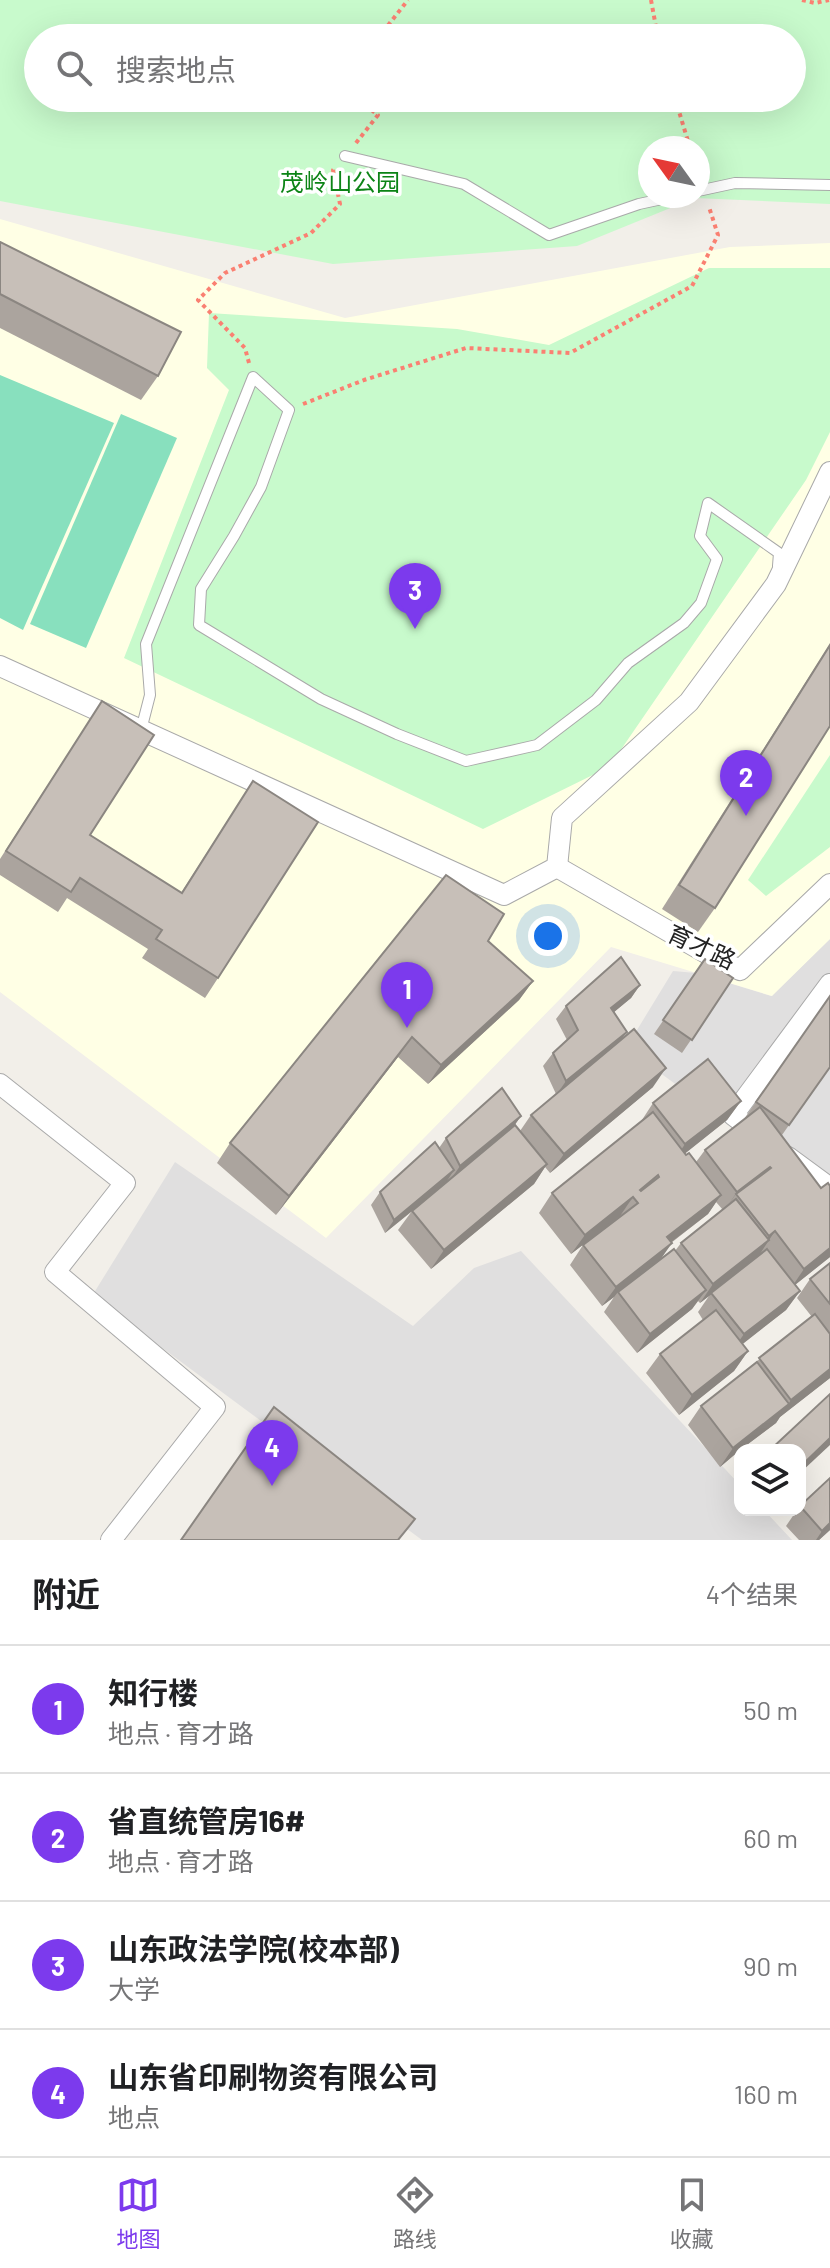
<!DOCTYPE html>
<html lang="zh">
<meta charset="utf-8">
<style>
:root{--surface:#fff;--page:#f2f2f2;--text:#202124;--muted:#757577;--line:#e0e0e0;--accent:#7c3aed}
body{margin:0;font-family:Barlow,"Noto Sans SC",sans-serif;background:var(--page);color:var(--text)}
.controls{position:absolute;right:24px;bottom:24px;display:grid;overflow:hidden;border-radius:16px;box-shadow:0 8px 32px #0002}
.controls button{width:72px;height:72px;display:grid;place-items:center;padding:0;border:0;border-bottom:2px solid var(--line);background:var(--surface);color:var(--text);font:40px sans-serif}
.compass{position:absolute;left:638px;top:136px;width:72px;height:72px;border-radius:50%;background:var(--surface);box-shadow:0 8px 32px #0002;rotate:303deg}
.you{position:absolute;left:548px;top:936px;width:28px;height:28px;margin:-20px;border:6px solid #fff;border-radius:50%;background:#1a73e8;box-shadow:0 0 0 12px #1a73e833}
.badge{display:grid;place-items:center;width:52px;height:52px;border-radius:50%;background:var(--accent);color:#fff;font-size:26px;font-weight:700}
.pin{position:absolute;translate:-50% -66px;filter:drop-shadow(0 2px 4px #0008)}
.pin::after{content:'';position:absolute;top:42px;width:28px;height:24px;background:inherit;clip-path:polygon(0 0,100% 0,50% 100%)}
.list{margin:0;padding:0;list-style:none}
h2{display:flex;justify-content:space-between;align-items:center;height:104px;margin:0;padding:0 32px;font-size:34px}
h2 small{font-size:26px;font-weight:400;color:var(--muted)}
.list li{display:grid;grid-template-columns:52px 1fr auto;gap:24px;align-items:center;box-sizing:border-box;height:128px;padding:0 32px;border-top:2px solid var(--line)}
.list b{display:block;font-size:30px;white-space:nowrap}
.list p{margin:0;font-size:26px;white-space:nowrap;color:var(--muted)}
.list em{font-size:26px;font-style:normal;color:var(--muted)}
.icon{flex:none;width:44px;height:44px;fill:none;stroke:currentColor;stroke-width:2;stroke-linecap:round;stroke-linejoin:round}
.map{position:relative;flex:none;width:830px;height:1540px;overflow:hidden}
.search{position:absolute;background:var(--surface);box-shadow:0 8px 32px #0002;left:24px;right:24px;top:24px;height:88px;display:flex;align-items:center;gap:20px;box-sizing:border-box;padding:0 28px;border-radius:44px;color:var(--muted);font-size:30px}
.sheet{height:616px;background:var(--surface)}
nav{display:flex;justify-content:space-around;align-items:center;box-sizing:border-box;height:112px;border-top:2px solid var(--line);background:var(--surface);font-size:22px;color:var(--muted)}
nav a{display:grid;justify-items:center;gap:4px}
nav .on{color:var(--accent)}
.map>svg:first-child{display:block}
.residential{fill:#e0dfdf}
.education{fill:#ffffe5}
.park{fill:#c8facc;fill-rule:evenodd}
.pitch{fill:#88e0be}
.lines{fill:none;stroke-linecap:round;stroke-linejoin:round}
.service-casing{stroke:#a9a9a9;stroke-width:12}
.minor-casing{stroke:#a9a9a9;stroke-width:22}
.path{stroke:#fa8072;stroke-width:4;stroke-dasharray:4 4;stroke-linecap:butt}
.service{stroke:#fff;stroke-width:10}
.minor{stroke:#fff;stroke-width:20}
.wall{fill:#aba49e;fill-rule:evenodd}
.shaded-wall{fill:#8b8681}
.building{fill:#c7bfb8;stroke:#8b8681;stroke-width:2;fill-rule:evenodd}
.labels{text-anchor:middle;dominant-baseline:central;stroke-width:7;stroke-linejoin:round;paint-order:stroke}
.park-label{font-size:24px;fill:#0c8416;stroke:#fff}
.street-label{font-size:24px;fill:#222;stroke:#fff}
</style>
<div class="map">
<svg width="830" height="1540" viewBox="0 0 830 1540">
<rect width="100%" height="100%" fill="#f2efe9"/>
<g class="residential">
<path d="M830,939V1197L626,1048L673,971L696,973L771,996Z"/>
<path d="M175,1162L413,1326L474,1268L521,1251L740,1485V1510H764L792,1540H422L92,1296Z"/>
</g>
<path class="education" d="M0,219L345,318L730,247L830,243V939L772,996L611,947L326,1238L0,992Z"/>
<g class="park">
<path d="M0,0H830V204L695,198L577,246L333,264L0,201ZM38,38H792V98H38ZM650,148H698V196H650Z"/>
<path d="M709,268H830V432L806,480L609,767L483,829L124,658L229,390L207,368L209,313L457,329L549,345Z"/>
<path d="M830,755V847L766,896L748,880Z"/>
</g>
<g class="pitch">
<path d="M0,375L114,423L23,630L0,618Z"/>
<path d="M121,414L177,438L86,648L30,624Z"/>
</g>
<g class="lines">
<defs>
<g id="service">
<path d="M345,156L464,184L549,235L639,204L676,196"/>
<path d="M698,191L735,183L830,185"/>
<path d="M141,730L150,695L146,644L253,377L289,410L261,487L234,536L201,589L199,625L321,699L397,734L466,761L537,745L596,700L628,663L684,623L701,603L717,559L700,536L708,503L779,553L778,566"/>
</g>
<g id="minor">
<path d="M0,666L504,895L557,867L562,818L689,702L776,584L830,472"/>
<path d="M557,867L715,958L740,970L830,884"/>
<path d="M0,1084L125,1183L55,1272L215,1407L111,1540"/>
<path d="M763,1138L733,1115L830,984"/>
<path d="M788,1157L830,1188"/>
</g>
</defs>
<use href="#service" class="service-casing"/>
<use href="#minor" class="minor-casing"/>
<g class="path">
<path d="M651,0L658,38"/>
<path d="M802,0L815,3L829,0"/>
<path d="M378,38L408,0"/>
<path d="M675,98L690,148"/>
<path d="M356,143L378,115L356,98"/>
<path d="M249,363L245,348L198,300L225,273L311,233L340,204L333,170L335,168"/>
<path d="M303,404L364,380L466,348L570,353L692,286L718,235L709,207"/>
</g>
<use href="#service" class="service"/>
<use href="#minor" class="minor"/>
</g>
<g class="wall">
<path d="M0,242L158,376L141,400L0,328Z"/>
<path d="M830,644L715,908L698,932L662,909Z"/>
<path d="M102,701L90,835L181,893L253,781L218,978L205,998L142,958L148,949L67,898L58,912L0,875V859Z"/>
<path d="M488,941L533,981L519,1000L428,1084L398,1057L276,1215L217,1163L230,1143Z"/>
<path d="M705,959L733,978L682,1053L654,1034Z"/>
<path d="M640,985L631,998L614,1012L627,1032L620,1041L653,1087L550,1173L545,1167L534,1184L431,1269L398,1230L412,1211L436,1192L385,1233L371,1205L380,1192L439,1148L446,1138L521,1116L514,1126L520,1131L531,1115L556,1094L543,1066L553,1053L567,1040L556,1019L566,1006Z"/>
<path d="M830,996V1067L782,1135L830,1257L795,1285L800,1291L786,1310L742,1344L748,1351L734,1371L679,1415L646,1373L660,1354L703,1320L698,1312L709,1296L700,1303L698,1301L692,1309L637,1353L604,1312L614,1297L602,1306L570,1265L583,1245L620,1216L571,1254L539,1213L552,1193L640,1123L653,1103L741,1101L727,1120L685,1153L696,1162L705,1150L744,1119ZM716,1202L723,1210L681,1243L675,1251L661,1258L671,1243L708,1214Z"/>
<path d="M830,1263V1378L780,1417L776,1423L740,1450L720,1467L688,1425L701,1406L812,1317L797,1298L810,1279Z"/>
<path d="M830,1478V1530L819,1540H799L786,1526L797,1510H800V1506Z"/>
</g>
<g class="shaded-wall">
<path d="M533,981L519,1000L428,1084L441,1065Z"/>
<path d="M640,985L631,998L602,1022L611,1008Z"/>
<path d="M627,1032L617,1045L557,1094L566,1081Z"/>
<path d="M412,1037L398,1057L276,1215L289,1196Z"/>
<path d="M666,1068L653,1087L550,1173L564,1154Z"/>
<path d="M741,1101L727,1120L672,1164L685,1144Z"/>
<path d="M521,1116L511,1130L451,1179L460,1166Z"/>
<path d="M547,1164L534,1184L431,1269L444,1250Z"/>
<path d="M770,1167L756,1186L736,1194L724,1211L737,1192Z"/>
<path d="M454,1170L445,1184L385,1233L394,1220Z"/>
<path d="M721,1195L708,1214L653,1256L667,1237Z"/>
<path d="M633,1197L620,1216L571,1254L585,1235Z"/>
<path d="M775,1231L756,1260L700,1303L713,1284L762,1246L769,1236Z"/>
<path d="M672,1243L658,1263L618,1292L614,1297L602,1306L616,1287Z"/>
<path d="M830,1248V1257L791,1288L804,1269Z"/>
<path d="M706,1290L692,1309L637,1353L650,1334Z"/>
<path d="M800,1291L786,1310L730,1354L744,1334Z"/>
<path d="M748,1351L734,1371L679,1415L692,1395Z"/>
<path d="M830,1369V1378L780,1417L776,1423L740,1450L720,1467L733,1448L787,1406L791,1400Z"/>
<path d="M830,1438V1445L800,1473V1467Z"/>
<path d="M830,1523V1530L819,1540H816L822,1531Z"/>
</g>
<g class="building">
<path d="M0,242L181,332L158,376L0,294Z"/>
<path d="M830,645V726L715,908L679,885Z"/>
<path d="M102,701L154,735L90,835L182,893L253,781L318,822L218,978L156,939L162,930L80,878L71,892L6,851Z"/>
<path d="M446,875L504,914L488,941L533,981L441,1065L412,1037L289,1196L230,1143Z"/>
<path d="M621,957L640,985L611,1008L627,1032L566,1081L553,1053L578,1030L566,1006Z"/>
<path d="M705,959L733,978L692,1040L663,1020Z"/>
<path d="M830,996V1067L789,1125L756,1102Z"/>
<path d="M634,1029L666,1068L564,1154L531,1115Z"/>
<path d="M708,1059L741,1101L685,1144L653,1103Z"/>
<path d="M502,1088L521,1116L460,1166L446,1138Z"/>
<path d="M760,1107L821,1188L828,1183L830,1186V1248L804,1269L775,1231L769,1236L736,1194L771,1168L770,1167L737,1192L705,1150Z"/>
<path d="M653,1112L686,1155L689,1153L721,1195L667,1237L672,1243L616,1287L583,1245L638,1203L633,1197L585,1235L552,1193ZM658,1175L659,1177L641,1191L640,1190Z"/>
<path d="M515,1125L547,1164L444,1250L412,1211Z"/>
<path d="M435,1142L454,1170L394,1220L380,1192Z"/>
<path d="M736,1199L769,1240L713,1284L681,1243Z"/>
<path d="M674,1249L706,1290L650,1334L618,1292Z"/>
<path d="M767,1249L800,1291L744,1334L711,1293Z"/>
<path d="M830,1263V1304L810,1279Z"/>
<path d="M716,1310L748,1351L692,1395L660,1354Z"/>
<path d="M815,1314L830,1334V1369L791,1400L759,1358Z"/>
<path d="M757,1362L789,1404L733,1448L701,1406Z"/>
<path d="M830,1394V1438L800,1467V1450H770Z"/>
<path d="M274,1407L415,1519L398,1540H181Z"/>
<path d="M830,1478V1523L822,1531L800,1506Z"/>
</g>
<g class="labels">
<g class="park-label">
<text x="340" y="181">茂岭山公园</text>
</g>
<g class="street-label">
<text transform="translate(702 946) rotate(25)">育才路</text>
</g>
</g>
</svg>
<div class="controls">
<button><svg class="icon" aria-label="layers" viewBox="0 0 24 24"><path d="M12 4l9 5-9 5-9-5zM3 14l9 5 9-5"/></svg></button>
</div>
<svg class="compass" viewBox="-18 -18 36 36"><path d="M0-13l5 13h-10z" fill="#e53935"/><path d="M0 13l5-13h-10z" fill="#757577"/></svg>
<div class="you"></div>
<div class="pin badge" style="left:407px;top:1028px">1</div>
<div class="pin badge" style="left:746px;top:816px">2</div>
<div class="pin badge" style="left:415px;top:629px">3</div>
<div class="pin badge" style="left:272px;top:1486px">4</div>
<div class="search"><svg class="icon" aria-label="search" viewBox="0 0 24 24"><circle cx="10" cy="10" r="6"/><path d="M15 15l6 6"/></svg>搜索地点</div>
</div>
<section class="sheet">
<h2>附近<small>4个结果</small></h2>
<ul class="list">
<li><span class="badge">1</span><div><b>知行楼</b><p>地点 · 育才路</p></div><em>50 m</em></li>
<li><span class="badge">2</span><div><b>省直统管房16#</b><p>地点 · 育才路</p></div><em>60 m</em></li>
<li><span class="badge">3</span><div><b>山东政法学院(校本部)</b><p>大学</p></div><em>90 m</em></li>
<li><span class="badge">4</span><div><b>山东省印刷物资有限公司</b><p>地点</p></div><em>160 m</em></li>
</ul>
</section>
<nav>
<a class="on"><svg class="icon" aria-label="map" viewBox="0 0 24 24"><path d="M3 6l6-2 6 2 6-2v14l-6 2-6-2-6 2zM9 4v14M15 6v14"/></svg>地图</a>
<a><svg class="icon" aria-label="directions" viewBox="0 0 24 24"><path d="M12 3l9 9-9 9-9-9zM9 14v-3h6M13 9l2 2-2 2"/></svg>路线</a>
<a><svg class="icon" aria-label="saved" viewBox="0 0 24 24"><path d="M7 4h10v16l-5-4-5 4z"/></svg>收藏</a>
</nav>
